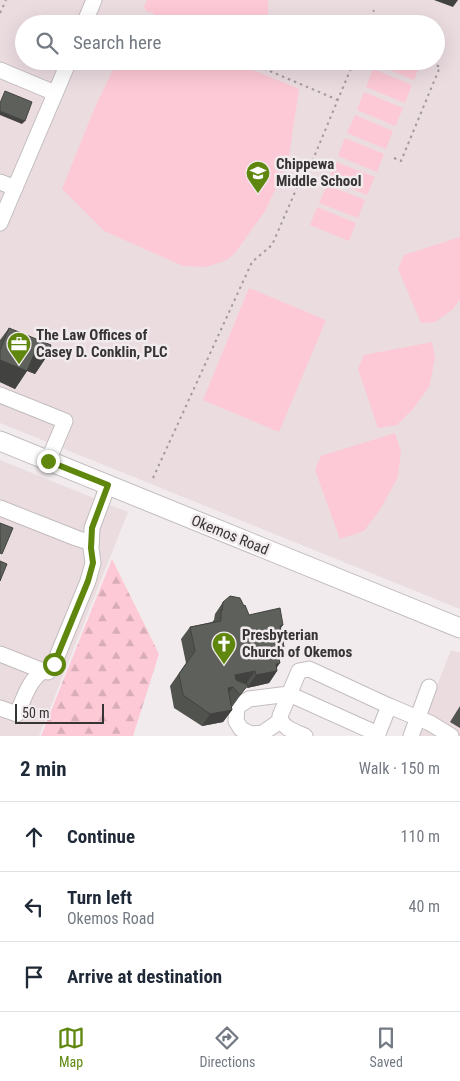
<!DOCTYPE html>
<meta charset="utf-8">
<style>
:root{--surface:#fff;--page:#f6f6f7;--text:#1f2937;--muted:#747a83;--line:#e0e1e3;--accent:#5f870e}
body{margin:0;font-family:"Roboto Condensed",sans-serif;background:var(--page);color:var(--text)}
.scale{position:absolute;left:15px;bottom:12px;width:89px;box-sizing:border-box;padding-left:5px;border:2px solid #373435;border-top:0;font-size:14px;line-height:18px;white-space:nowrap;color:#373435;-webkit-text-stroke:4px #f2ebed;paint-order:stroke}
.stop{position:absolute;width:15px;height:15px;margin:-11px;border:4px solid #5f870e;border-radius:50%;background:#fff}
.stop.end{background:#5f870e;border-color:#fff;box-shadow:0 1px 5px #0008}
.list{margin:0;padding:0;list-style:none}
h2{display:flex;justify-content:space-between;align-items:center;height:65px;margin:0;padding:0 20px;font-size:21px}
h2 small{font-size:16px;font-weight:400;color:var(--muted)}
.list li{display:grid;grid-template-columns:32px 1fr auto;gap:15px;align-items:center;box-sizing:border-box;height:70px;padding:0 20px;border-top:1px solid var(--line)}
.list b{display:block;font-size:19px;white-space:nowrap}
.list p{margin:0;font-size:16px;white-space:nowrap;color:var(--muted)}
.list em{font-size:16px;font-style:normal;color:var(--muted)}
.icon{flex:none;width:28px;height:28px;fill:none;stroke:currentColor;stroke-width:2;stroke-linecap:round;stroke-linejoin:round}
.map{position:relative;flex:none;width:460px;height:736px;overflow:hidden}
.search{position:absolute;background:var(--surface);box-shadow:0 5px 20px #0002;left:15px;right:15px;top:15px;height:55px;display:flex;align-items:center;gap:12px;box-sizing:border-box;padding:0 18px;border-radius:28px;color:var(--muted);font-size:19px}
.sheet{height:275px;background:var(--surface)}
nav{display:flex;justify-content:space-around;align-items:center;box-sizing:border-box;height:70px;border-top:1px solid var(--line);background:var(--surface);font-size:14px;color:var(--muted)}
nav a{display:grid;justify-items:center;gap:2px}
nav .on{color:var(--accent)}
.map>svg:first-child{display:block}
.built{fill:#ebdce0;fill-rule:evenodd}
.forest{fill:url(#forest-firs)}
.pitch{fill:#fdc9d6}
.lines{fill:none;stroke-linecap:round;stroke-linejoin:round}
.minor-casing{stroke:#c3bdbe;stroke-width:17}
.major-casing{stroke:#c3bdbe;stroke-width:21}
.path{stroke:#a19b9d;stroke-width:2;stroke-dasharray:2.5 4;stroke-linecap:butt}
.minor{stroke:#fff;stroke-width:15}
.major{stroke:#fff;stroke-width:19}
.wall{fill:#51534e}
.shaded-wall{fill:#424340}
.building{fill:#5e605b;stroke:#424340}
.route{stroke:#5f870e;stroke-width:6}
.labels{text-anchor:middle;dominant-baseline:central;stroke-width:5;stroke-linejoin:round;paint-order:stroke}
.poi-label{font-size:15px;font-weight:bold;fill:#373435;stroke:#f2ebed;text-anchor:start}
.street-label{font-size:15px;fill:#373435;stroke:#f2ebed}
</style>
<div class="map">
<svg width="460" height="736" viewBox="0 0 460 736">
<defs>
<pattern id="forest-firs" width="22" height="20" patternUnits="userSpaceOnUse" patternTransform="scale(1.25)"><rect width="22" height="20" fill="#fdc9d6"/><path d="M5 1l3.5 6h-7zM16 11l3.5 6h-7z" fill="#d9adb8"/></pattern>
</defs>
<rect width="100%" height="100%" fill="#f2ebed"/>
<g class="built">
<path d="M0,0H460V609L0,423ZM24,24H436V61H24Z"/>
<path d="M0,460L128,512L39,736H0Z"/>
<path d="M451,650L460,653V736H417Z"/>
</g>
<path class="forest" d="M112,559L159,654L133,736H41Z"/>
<g class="pitch">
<path d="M147,0H268V24H169L155,19L153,13L146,11L144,6Z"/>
<path d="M121,61H231L299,89L288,163L265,211L235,253L227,260L206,267L183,266L104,231L62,189L95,107L115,66Z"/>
<path d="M376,61H420L421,62L414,80L375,64Z"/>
<path d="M373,69L412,85L405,103L366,87Z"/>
<path d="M364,92L403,108L395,126L357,110Z"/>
<path d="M355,115L393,131L386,149L347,133Z"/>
<path d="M345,138L384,154L377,172L338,156Z"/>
<path d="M336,162L375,177L367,195L329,179Z"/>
<path d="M327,185L365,200L358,218L319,203Z"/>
<path d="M317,207L356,223L349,241L310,225Z"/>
<path d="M460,237V299L453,309L435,322L421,323L398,269L404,255Z"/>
<path d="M249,288L326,320L279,432L203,400Z"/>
<path d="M432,342L435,358L429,387L413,409L397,425L378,428L358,369L364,355Z"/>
<path d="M395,433L401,452L398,477L381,508L364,531L340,539L315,470L321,456Z"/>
</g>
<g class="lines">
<defs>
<g id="minor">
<path d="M84,24L94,0"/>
<path d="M0,70L55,93"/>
<path d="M0,182L15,188"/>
<path d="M0,223L69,61"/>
<path d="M0,395L65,421L48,461"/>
<path d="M0,508L76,538L91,543"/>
<path d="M0,654L43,671"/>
<path d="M0,708L17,714C24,699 28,681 43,671L48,672L54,664L88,581L93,563L91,548L92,528L108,485"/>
<path d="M280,721L263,733L251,734L241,729L236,721L237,707L249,699L289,694L378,734"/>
<path d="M305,736C296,732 281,728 280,716L299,671L309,669L389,706L430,723L451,736"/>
<path d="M377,736L389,706"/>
<path d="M411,736L429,687"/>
</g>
<path id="major" d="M0,441L460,628"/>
</defs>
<use href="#minor" class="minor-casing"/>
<use href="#major" class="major-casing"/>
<g class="path">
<path d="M0,13L6,0"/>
<path d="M369,24L374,10"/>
<path d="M246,61L338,100"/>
<path d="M394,158L401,161L440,67L432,63"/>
<path d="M153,478L252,262L272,245L299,183L309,169L354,61"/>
</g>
<use href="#minor" class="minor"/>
<use href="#major" class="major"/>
</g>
<g class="wall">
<path d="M9,328L47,356L35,374L27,371L15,389L0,382V340Z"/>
<path d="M223,602L249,615L283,625L281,628L284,647L278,656L277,667V671L269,683L247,688V686L232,707V710L223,722L202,726L174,708L170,686L186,663L181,639L190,627L212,622L214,620L215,614Z"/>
<path d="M460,706V728L450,722Z"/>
</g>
<g class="shaded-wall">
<path d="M434,0H458L453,7Z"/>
<path d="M0,111L25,121L22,124L0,115Z"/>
<path d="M35,352L47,356L35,374L23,369Z"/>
<path d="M0,360L27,371L15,389L0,382Z"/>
<path d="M284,647L276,659L263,662L272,649Z"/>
<path d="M280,663L274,672L277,671L269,683L247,688L256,675L276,664Z"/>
<path d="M255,671L246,684L228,688L233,687L224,699L219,700L235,675Z"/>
<path d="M232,710L223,722L202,726L210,714Z"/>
</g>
<g class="building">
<path d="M5,91L32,102L25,121L0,111V103Z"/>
<path d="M9,328L51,345L47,356L35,352L27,371L0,360V350Z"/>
<path d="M0,523L13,528L2,554L0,553Z"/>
<path d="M0,561L7,564L0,581Z"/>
<path d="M230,596L240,598L244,606L245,605L249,615L280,608L283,625L280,626L284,647L272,649L273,656L278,655L280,663L276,664L277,671L256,675L255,671L235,675L236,680L248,685L240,695L233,687L228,688L232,710L210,714L183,695L179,674L195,651L190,627L221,621V610L222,611L223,602Z"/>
</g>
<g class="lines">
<path class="route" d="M48,461L108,485L92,528L91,548L93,563L88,581L54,664"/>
</g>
<defs>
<symbol id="school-pin" viewBox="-11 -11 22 30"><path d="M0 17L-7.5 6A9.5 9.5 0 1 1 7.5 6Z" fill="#5f870e" stroke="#f2ebed"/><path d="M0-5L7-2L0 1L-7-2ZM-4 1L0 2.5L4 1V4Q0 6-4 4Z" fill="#fff"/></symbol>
<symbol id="office-pin" viewBox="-11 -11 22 30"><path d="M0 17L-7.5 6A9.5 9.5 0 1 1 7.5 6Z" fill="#5f870e" stroke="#f2ebed"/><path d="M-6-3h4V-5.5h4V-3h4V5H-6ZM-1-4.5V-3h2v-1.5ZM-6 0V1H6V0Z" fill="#fff"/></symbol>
<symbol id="church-pin" viewBox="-11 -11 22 30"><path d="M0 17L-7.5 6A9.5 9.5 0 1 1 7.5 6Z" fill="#5f870e" stroke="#f2ebed"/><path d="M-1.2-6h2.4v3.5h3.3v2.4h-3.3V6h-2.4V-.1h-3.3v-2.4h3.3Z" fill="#fff"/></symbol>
</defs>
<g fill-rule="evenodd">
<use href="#school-pin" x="244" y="159" width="28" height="38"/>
<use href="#office-pin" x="5" y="330" width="28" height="38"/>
<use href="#church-pin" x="210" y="630" width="28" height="38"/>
</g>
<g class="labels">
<g class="poi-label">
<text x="276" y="164">Chippewa<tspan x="276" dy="17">Middle School</tspan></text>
<text x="36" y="335">The Law Offices of<tspan x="36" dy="17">Casey D. Conklin, PLC</tspan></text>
<text x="242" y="635">Presbyterian<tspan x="242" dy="17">Church of Okemos</tspan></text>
</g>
<g class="street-label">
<text transform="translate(230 535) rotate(22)">Okemos Road</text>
</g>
</g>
</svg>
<div class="scale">50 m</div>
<div class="stop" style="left:54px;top:664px"></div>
<div class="stop end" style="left:48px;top:461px"></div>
<div class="search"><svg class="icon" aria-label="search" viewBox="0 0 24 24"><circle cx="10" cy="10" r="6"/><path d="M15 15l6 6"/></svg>Search here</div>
</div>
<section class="sheet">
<h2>2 min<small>Walk · 150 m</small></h2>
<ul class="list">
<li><svg class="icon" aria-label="ahead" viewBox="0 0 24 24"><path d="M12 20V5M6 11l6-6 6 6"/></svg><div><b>Continue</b></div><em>110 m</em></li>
<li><svg class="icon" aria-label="left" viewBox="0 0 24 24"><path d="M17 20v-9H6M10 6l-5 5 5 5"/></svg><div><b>Turn left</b><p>Okemos Road</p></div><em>40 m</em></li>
<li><svg class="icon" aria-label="arrive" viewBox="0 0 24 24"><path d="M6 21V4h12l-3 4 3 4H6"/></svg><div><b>Arrive at destination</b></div></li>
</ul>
</section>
<nav>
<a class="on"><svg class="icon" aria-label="map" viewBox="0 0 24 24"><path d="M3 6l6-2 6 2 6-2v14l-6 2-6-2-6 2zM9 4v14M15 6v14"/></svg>Map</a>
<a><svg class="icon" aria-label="directions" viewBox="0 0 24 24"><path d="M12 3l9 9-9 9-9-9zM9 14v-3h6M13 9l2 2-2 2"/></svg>Directions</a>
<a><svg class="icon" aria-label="saved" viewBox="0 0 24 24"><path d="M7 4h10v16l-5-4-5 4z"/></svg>Saved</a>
</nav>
